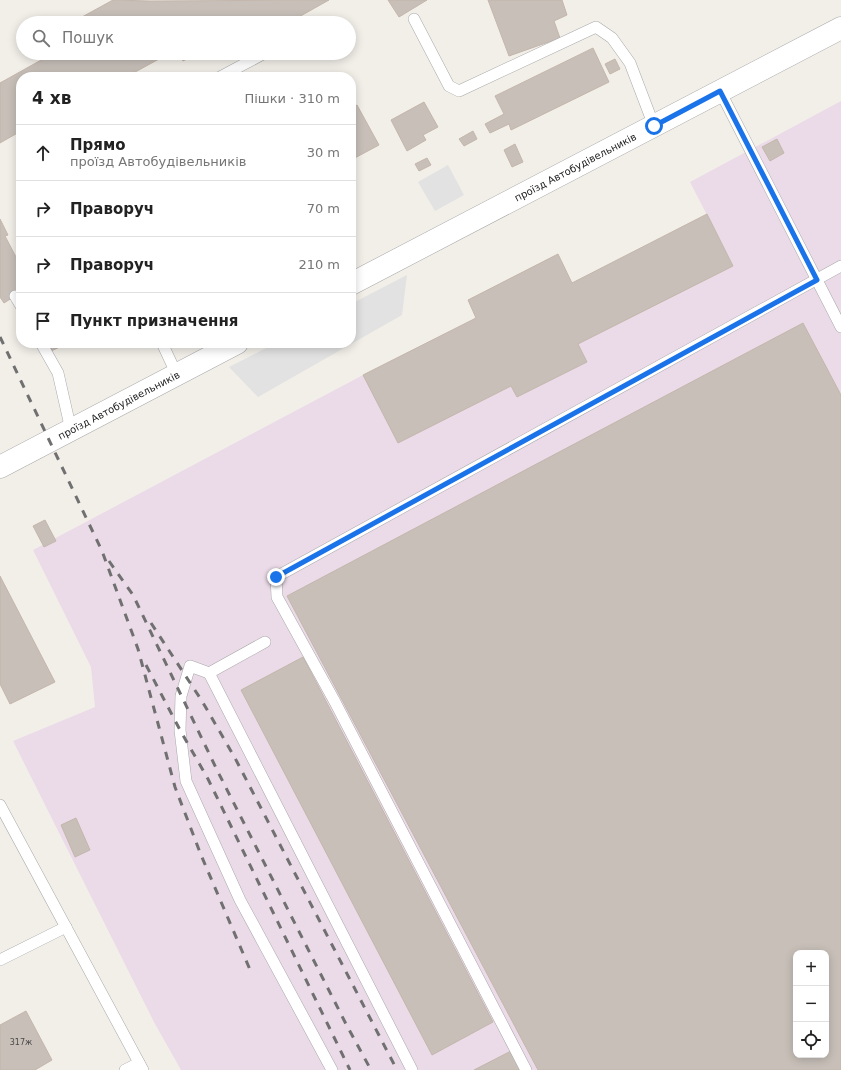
<!DOCTYPE html>
<html lang="uk">
<meta charset="utf-8">
<style>
:root{--surface:#fff;--page:#f2f2f2;--text:#222;--muted:#767676;--line:#e0e0e0}
body{margin:0;font-family:"DejaVu Sans",sans-serif;background:var(--page);color:var(--text)}
.controls{position:absolute;right:12px;bottom:12px;display:grid;overflow:hidden;border-radius:8px;box-shadow:0 2px 10px #0003}
.controls button{width:36px;height:36px;display:grid;place-items:center;padding:0;border:0;border-bottom:1px solid var(--line);background:var(--surface);color:var(--text);font:20px sans-serif}
.stop{position:absolute;width:12px;height:12px;margin:-9px;border:3px solid #1a73e8;border-radius:50%;background:#fff}
.stop.end{background:#1a73e8;border-color:#fff;box-shadow:0 1px 4px #0008}
.list{margin:0;padding:0;list-style:none}
h2{display:flex;justify-content:space-between;align-items:center;height:52px;margin:0;padding:0 16px;font-size:17px}
h2 small{font-size:13px;font-weight:400;color:var(--muted)}
.list li{display:grid;grid-template-columns:26px 1fr auto;gap:12px;align-items:center;box-sizing:border-box;height:56px;padding:0 16px;border-top:1px solid var(--line)}
.list b{display:block;font-size:15px;white-space:nowrap}
.list p{margin:0;font-size:13px;white-space:nowrap;color:var(--muted)}
.list em{font-size:13px;font-style:normal;color:var(--muted)}
.icon{flex:none;width:22px;height:22px;fill:none;stroke:currentColor;stroke-width:2;stroke-linecap:round;stroke-linejoin:round}
.map{position:relative;flex:none;width:841px;height:1070px;overflow:hidden}
.search{position:absolute;background:var(--surface);box-shadow:0 2px 10px #0003;left:16px;top:16px;width:340px;height:44px;display:flex;align-items:center;gap:10px;box-sizing:border-box;padding:0 14px;border-radius:22px;color:var(--muted);font-size:15px}
.panel{position:absolute;background:var(--surface);box-shadow:0 2px 10px #0003;left:16px;top:72px;width:340px;height:276px;border-radius:16px}
.map>svg:first-child{display:block}
.industrial{fill:#ebdbe8;fill-rule:evenodd}
.parking{fill:#e2e2e2}
.building{fill:#c7bfb8;stroke:#c4b6ab;fill-rule:evenodd}
.lines{fill:none;stroke-linecap:round;stroke-linejoin:round}
.lane-casing{stroke:#a9a9a9;stroke-width:12}
.street-casing{stroke:#a9a9a9;stroke-width:23}
.lane{stroke:#fff;stroke-width:11}
.street{stroke:#fff;stroke-width:22}
.rail{stroke:#707070;stroke-width:3;stroke-dasharray:8 8;stroke-linecap:butt}
.route{stroke:#1a73e8;stroke-width:5}
.labels{text-anchor:middle;dominant-baseline:central;stroke-width:3.5;stroke-linejoin:round;paint-order:stroke}
.number-label{font-size:8px;fill:#4b4948}
.street-label{font-size:10px;fill:#222;stroke:#fff}
</style>
<div class="map">
<svg width="841" height="1070" viewBox="0 0 841 1070">
<rect width="100%" height="100%" fill="#f2efe9"/>
<path class="industrial" d="M841,101V1070H181L155,1024L13,741L95,707L91,667L33,550L363,375L476,318L468,300L558,254L572,283L707,215L690,182ZM796,953H826V1055H796Z"/>
<g class="parking">
<path d="M448,165L464,195L435,211L418,182Z"/>
<path d="M407,275L402,315L258,397L229,367L276,343H351V304Z"/>
</g>
<g class="building">
<path d="M113,0L150,1L329,0L288,23H266L263,17L252,23H71Z"/>
<path d="M388,0H427L399,17Z"/>
<path d="M488,0H562L567,15L554,21L560,38L509,56Z"/>
<path d="M593,48L609,82L511,130L509,124L490,133L485,124L504,114L495,96Z"/>
<path d="M39,53H170L126,77H21V131L0,143V83L43,59Z"/>
<path d="M178,53H198L183,61Z"/>
<path d="M615,59L620,69L610,74L605,64Z"/>
<path d="M424,102L438,127L423,135L426,140L407,151L391,120Z"/>
<path d="M357,105L379,145L351,160V109Z"/>
<path d="M473,131L477,139L464,146L459,139Z"/>
<path d="M777,139L784,153L770,161L762,147Z"/>
<path d="M515,144L523,162L512,167L504,150Z"/>
<path d="M427,158L431,165L419,171L415,164Z"/>
<path d="M707,214L733,266L578,344L587,362L517,397L511,386L398,443L363,375L476,318L468,300L558,254L572,283Z"/>
<path d="M0,219L8,235L5,236L16,257L21,253V292L4,303L0,297Z"/>
<path d="M803,323L841,395V1070H538L287,596ZM796,953H826V1055H796Z"/>
<path d="M42,343H68L47,353Z"/>
<path d="M45,520L56,541L44,547L33,526Z"/>
<path d="M0,576L55,682L10,704L0,684Z"/>
<path d="M303,657L493,1022L432,1055L241,690Z"/>
<path d="M76,818L90,850L75,857L61,825Z"/>
<path d="M26,1011L52,1060L35,1070H0V1025Z"/>
<path d="M511,1051L521,1070H474Z"/>
</g>
<g class="lines">
<defs>
<g id="lane">
<path d="M414,19L449,86L459,91L596,27L612,38L630,63L654,126"/>
<path d="M220,77L265,53"/>
<path d="M720,91L841,327"/>
<path d="M15,296L21,306"/>
<path d="M41,343L58,373L71,430"/>
<path d="M162,343L177,375"/>
<path d="M265,642L209,673L190,666L181,696L180,730L186,781L240,900L332,1070"/>
<path d="M209,673L412,1070"/>
<path d="M0,805L143,1070"/>
<path d="M0,960L66,927"/>
<path d="M125,1070L139,1063"/>
<path d="M526,1070L335,702L277,597L276,577L841,266"/>
</g>
<g id="street">
<path id="s1" d="M351,284L841,28"/>
<path id="s2" d="M0,467L237,343"/>
</g>
</defs>
<use href="#lane" class="lane-casing"/>
<use href="#street" class="street-casing"/>
<use href="#lane" class="lane"/>
<use href="#street" class="street"/>
<g class="rail">
<path d="M0,337L102,551L138,649L175,787L201,855L251,972"/>
<path d="M109,561L133,595L217,770L346,1024L371,1070"/>
<path d="M151,623L202,701L235,758L397,1070"/>
<path d="M146,665L180,730L208,779L350,1070"/>
</g>
</g>
<g class="lines">
<path class="route" d="M276,577L817,280L720,91L654,126"/>
</g>
<g class="labels">
<g class="number-label">
<text x="21" y="1042">317ж</text>
</g>
<g class="street-label">
<text stroke="none"><textPath href="#s1" startOffset="253">проїзд Автобудівельників</textPath></text>
<text stroke="none"><textPath href="#s2" startOffset="134">проїзд Автобудівельників</textPath></text>
</g>
</g>
</svg>
<div class="controls">
<button>+</button>
<button>−</button>
<button><svg class="icon" aria-label="locate" viewBox="0 0 24 24"><circle cx="12" cy="12" r="6"/><path d="M12 2v4M12 18v4M2 12h4M18 12h4"/></svg></button>
</div>
<div class="stop" style="left:654px;top:126px"></div>
<div class="stop end" style="left:276px;top:577px"></div>
<div class="search"><svg class="icon" aria-label="search" viewBox="0 0 24 24"><circle cx="10" cy="10" r="6"/><path d="M15 15l6 6"/></svg>Пошук</div>
<section class="panel">
<h2>4 хв<small>Пішки · 310 m</small></h2>
<ul class="list">
<li><svg class="icon" aria-label="ahead" viewBox="0 0 24 24"><path d="M12 20V5M6 11l6-6 6 6"/></svg><div><b>Прямо</b><p>проїзд Автобудівельників</p></div><em>30 m</em></li>
<li><svg class="icon" aria-label="right" viewBox="0 0 24 24"><path d="M7 20v-9h11M14 6l5 5-5 5"/></svg><div><b>Праворуч</b></div><em>70 m</em></li>
<li><svg class="icon" aria-label="right" viewBox="0 0 24 24"><path d="M7 20v-9h11M14 6l5 5-5 5"/></svg><div><b>Праворуч</b></div><em>210 m</em></li>
<li><svg class="icon" aria-label="arrive" viewBox="0 0 24 24"><path d="M6 21V4h12l-3 4 3 4H6"/></svg><div><b>Пункт призначення</b></div></li>
</ul>
</section>
</div>
